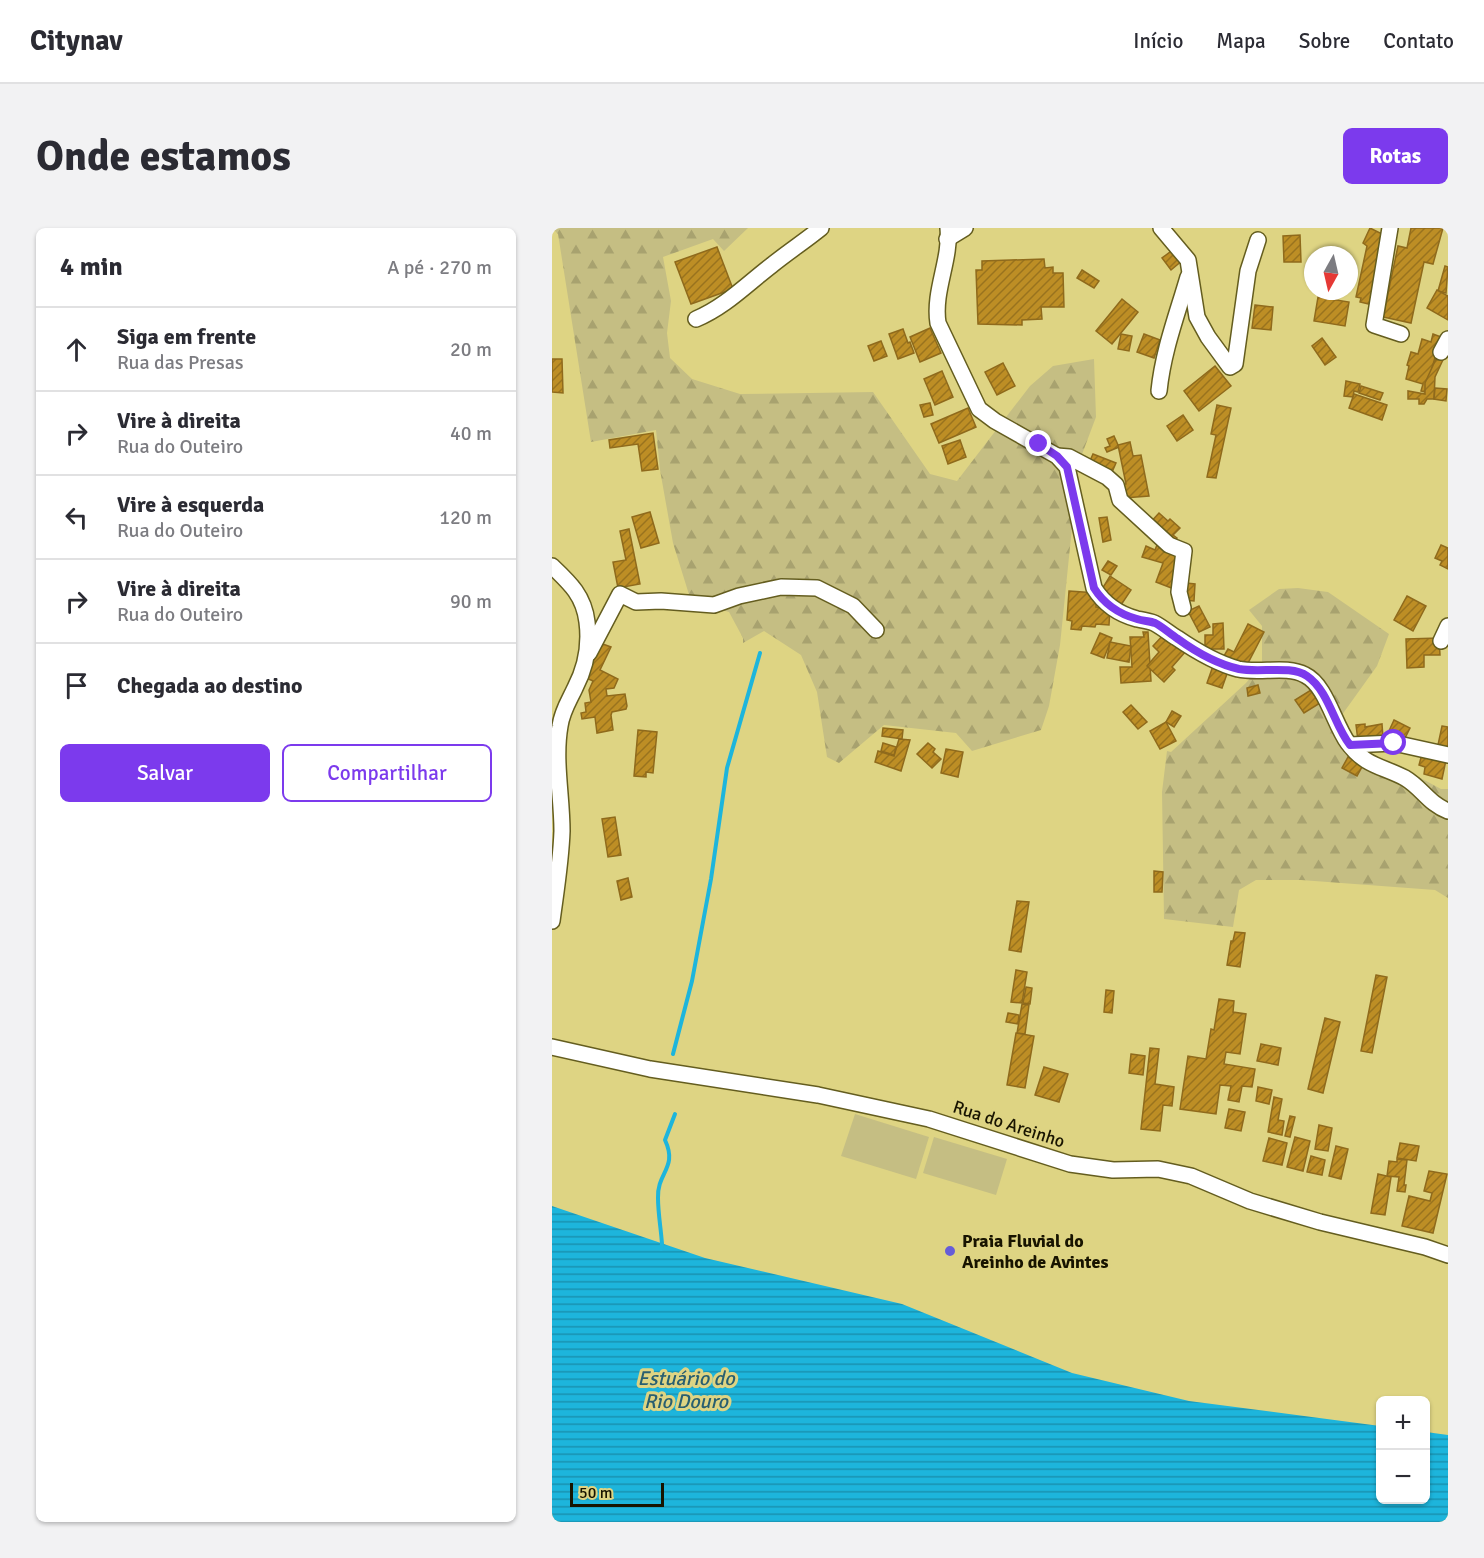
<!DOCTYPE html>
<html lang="pt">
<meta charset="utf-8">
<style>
:root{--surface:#fff;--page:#f2f2f3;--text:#2b2b33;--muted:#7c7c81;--line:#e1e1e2;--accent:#7c3aed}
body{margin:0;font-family:Signika,sans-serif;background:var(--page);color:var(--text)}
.controls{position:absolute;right:18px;bottom:18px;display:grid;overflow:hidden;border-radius:9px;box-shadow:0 2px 4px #0004}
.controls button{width:54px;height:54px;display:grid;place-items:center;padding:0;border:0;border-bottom:2px solid var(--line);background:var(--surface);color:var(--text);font:30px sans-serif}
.compass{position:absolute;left:752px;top:18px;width:54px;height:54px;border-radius:50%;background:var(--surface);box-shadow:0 2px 4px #0004;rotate:188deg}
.scale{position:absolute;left:18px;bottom:15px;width:94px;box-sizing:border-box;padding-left:6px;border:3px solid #181400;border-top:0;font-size:16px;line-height:21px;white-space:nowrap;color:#181400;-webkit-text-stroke:4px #ded483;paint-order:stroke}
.stop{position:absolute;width:18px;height:18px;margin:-14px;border:4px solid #7c3aed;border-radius:50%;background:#fff}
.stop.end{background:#7c3aed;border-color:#fff;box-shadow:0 2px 6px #0008}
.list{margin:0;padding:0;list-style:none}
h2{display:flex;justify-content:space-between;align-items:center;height:78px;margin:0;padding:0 24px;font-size:26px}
h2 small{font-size:20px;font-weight:400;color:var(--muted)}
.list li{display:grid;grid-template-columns:39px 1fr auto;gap:18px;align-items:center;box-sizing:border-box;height:84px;padding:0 24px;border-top:2px solid var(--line)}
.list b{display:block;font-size:22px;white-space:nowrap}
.list p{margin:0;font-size:20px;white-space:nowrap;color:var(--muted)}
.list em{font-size:20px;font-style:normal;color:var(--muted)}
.actions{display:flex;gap:12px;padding:18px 24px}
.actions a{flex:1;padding:14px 0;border:2px solid var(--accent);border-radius:9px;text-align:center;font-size:21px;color:var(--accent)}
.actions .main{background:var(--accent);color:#fff}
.icon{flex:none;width:33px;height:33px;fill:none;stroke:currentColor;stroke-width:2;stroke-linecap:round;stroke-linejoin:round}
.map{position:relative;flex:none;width:896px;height:1294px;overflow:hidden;border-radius:9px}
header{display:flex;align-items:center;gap:36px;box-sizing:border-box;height:84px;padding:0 30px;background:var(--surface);border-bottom:2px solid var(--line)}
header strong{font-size:28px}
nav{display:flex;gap:33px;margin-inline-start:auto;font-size:21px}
.intro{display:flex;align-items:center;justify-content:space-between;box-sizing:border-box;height:144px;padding:0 36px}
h1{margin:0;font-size:42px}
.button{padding:15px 27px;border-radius:9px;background:var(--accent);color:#fff;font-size:21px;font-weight:700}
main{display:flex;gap:36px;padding:0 36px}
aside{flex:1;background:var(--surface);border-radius:9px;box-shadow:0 2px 4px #0004}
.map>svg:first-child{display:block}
.forest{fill:url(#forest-firs)}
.garden{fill:#c5be83}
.water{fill:url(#water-rules)}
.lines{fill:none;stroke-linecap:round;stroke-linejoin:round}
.stream{stroke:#1db5dc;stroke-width:4}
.building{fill:url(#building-hatch);stroke:#8f6a1c;stroke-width:1.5}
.minor-casing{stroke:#645d1f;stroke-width:18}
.minor{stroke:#fff;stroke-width:15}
.route{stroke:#7c3aed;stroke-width:8}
.poi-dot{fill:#665dd7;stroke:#ded483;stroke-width:2}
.labels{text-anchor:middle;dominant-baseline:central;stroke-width:6;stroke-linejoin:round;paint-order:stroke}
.street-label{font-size:18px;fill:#181400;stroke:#ded483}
.poi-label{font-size:18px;font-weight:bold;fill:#181400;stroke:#ded483;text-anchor:start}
.water-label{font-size:20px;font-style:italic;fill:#295f70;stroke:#ded483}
</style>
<header>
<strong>Citynav</strong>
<nav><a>Início</a><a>Mapa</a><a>Sobre</a><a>Contato</a></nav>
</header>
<div class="intro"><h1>Onde estamos</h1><a class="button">Rotas</a></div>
<main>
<aside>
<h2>4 min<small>A pé · 270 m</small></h2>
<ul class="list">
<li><svg class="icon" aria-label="ahead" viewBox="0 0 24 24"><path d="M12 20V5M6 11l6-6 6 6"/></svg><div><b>Siga em frente</b><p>Rua das Presas</p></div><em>20 m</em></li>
<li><svg class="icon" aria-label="right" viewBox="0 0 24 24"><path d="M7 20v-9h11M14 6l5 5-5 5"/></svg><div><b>Vire à direita</b><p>Rua do Outeiro</p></div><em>40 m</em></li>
<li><svg class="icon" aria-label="left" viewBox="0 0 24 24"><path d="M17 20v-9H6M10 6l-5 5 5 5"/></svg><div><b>Vire à esquerda</b><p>Rua do Outeiro</p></div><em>120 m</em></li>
<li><svg class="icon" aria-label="right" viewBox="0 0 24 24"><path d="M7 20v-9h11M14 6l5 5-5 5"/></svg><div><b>Vire à direita</b><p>Rua do Outeiro</p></div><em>90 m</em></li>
<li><svg class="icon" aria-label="arrive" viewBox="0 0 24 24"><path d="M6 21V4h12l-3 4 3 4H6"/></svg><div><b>Chegada ao destino</b></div></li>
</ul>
<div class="actions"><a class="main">Salvar</a><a>Compartilhar</a></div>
</aside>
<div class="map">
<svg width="896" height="1294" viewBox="0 0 896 1294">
<defs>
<pattern id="forest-firs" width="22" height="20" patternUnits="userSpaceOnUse" patternTransform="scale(1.5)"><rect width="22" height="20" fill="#c5be83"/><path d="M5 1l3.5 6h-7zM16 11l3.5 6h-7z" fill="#a8a26f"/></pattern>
<pattern id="water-rules" width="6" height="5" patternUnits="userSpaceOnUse" patternTransform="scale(1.5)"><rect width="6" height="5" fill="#1db5dc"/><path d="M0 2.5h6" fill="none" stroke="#1992b0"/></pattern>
<pattern id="building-hatch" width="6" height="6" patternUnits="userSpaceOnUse" patternTransform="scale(1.5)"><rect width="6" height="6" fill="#bd8e25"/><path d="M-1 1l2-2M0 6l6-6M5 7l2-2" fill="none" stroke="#99731e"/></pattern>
</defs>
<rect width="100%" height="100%" fill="#ded483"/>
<g class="forest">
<path d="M0,0H196L172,23L161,11L111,29L119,73L115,105L118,130L140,151L188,166L321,164L378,246L405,253L478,158L501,138L542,131L544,189L523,245L522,280L508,417L497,478L489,502L420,523L404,505L332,497L287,535L275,529L265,464L249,427L212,403L191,415V410L177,384L139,373L121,315L108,242L104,202L39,214L6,6Z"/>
<path d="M746,360L776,364L837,406L825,438L782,498L800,530L848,539L889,561H896V670L883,662L749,652H704L687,662L681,699L612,691L610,564L615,523L619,524L694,455L710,436V398L697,382L727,361Z"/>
</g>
<g class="garden">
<path d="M303,886L377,909L364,951L289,928Z"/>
<path d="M382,909L455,931L444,967L371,945Z"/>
</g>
<path class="water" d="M0,978L153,1030L350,1076L520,1145L637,1173L828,1198V1272H874V1204L896,1207V1294H0Z"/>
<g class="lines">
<g class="stream">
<path d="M121,826L140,753L159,651L175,540L208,425"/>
<path d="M109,1021L110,1016C109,1001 106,985 106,970C105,944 126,940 113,912L123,886"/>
</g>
</g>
<g class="building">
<path d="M818,0L834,8L821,77L808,74L809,70L804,69L815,18L811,15Z"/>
<path d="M859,0H891L881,36L872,34L859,95L831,89L846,18L855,20Z"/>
<path d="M748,7L749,34H732L731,8Z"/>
<path d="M165,19L181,61L139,76L123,34Z"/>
<path d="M622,21L631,32L619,42L610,30Z"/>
<path d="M492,31L493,40L501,39V45H511L512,79H489L490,91L470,92V97L426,96L424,42H430V33Z"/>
<path d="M893,38L896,39L894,65L886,63Z"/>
<path d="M530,42L547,53L542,60L525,50Z"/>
<path d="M885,62L896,68V92L875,80Z"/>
<path d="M766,69L797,74L793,98L762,93Z"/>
<path d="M570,71L586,84L560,116L544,103Z"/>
<path d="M703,77L721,79L719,102L700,100Z"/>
<path d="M378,100L389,125L368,134L358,109Z"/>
<path d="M351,101L356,115L358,114L362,125L346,131L337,106Z"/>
<path d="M569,106L580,108L577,123L566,121Z"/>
<path d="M592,106L608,112L602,130L585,124Z"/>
<path d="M881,106L889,109L873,164L869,163L871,156L854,151L857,138L855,137L859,124L866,126L870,111L879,114Z"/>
<path d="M894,109L896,121L883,149L882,171H875L872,176H867V171H856V163L873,166V155Z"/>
<path d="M770,110L784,129L773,137L760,118Z"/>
<path d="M329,113L335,128L322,133L316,118Z"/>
<path d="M0,131H10L11,165L0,164Z"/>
<path d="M451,135L463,158L445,167L433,144Z"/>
<path d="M663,138L679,158L647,183L632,163Z"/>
<path d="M390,143L401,169L383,177L372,151Z"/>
<path d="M794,153L808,156L806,164L802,163L801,169L792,168Z"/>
<path d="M809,158L831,165L828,172L807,165Z"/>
<path d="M883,160L895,161L894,173L882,171Z"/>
<path d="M802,166L835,177L830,192L797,180Z"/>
<path d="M378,175L381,187L372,189L368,177Z"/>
<path d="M665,177L679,180L664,250L655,249L664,207L659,206Z"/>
<path d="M416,180L424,199L387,215L379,196Z"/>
<path d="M631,187L641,202L625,213L615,198Z"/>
<path d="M101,205L106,241L90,243L86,216L58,220L57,212Z"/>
<path d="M562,208L567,219L555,224L553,220L558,218L555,211Z"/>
<path d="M408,212L414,229L396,236L390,218Z"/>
<path d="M578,214L581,228L589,227L597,268L572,270L569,257L574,256L566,217Z"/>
<path d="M541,226L564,235L560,244L537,235Z"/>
<path d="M98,284L107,315L89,320L80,289Z"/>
<path d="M607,285L616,293L618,291L628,300L621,307L625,310L617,318L596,297Z"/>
<path d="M555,289L559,312L551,314L547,290Z"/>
<path d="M77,301L88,356L66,360L61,334L74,332L68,303Z"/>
<path d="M605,317L629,326L621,347L627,349L622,361L604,354L611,335L590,329L594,318L603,322Z"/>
<path d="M889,317L896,320V341L888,337L890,333L883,330Z"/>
<path d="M556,333L565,338L559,347L550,342Z"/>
<path d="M558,348L579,362L567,380L547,366Z"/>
<path d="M634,355L643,356L642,373L632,372Z"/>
<path d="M517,363L545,365L544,379L558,380L557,397L544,396L543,399L530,398L529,402L519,401L520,393L515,392Z"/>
<path d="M855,368L874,378L861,403L842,392Z"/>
<path d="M647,378L658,399L647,404L636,383Z"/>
<path d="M671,395L672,421H653V407H661V396Z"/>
<path d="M696,396L712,404L694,439L672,428L676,421L682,424Z"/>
<path d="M591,404H596L599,453L569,455L568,439H580L578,409H592Z"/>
<path d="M614,404L634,423L620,439L623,442L612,454L595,438L607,424L601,418Z"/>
<path d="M548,405L560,410L552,430L539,425Z"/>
<path d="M887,410L888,427H872V439L855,440L854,411Z"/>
<path d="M558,414L579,418L577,434L555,430Z"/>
<path d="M48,415L59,419L48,442L66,451L62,460L54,461L55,468L73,466L75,478L74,481L60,484L59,487L61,502L45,505L43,489L30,491L29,485L34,484L33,475L39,474L37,462L41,453L32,449Z"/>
<path d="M661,438L676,443L670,460L655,455Z"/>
<path d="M706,457L708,465L696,468L695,460Z"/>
<path d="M759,462L768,475L752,485L743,472Z"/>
<path d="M579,477L595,494L586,501L571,484Z"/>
<path d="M620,483L629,488L622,499L614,494Z"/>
<path d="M842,492L858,500L852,512L836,505Z"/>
<path d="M614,494L624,513L608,521L598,503Z"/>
<path d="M813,496V499L830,496L831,510L806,513L804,497Z"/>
<path d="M890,498L896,499V519L886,517Z"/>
<path d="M331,500L351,502L350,511L330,508Z"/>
<path d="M86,502L105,504L101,545L94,544V549L82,548Z"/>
<path d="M347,511L358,512L349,543L323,534L326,523L342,528Z"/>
<path d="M331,515L344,519L342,527L329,523Z"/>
<path d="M376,515L383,521L381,524L389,531L380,540L365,526Z"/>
<path d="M394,521L411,524L406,549L389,545Z"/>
<path d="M870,526L894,532L890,551L872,546L873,539L867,537Z"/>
<path d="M796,529L811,537L805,548L790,540Z"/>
<path d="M63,589L69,627L56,629L50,591Z"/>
<path d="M602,643L611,644L610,664H602Z"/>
<path d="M76,650L80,669L69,672L65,653Z"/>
<path d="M465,673L477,674L469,724L457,722Z"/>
<path d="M683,704L693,705L688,739L675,737L679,713H681Z"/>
<path d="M464,742L475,744L470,775L459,774Z"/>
<path d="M824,747L835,749L820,825L809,823Z"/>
<path d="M474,759L480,760L478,776L471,775Z"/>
<path d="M554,762L562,763L560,785L552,784Z"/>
<path d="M667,771L682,773L681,784L694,786L688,826L674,824L672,836L703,841L700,859L690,858L687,874L676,872L679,858L668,857L664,886L628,881L636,828L654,831L659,801L662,802Z"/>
<path d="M470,776L477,777L473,806L465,805Z"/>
<path d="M456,785L467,787L466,796L454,794Z"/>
<path d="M773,790L788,794L771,865L756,861Z"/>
<path d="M464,805L482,808L473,860L455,857Z"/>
<path d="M709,816L729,820L726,837L705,833Z"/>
<path d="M598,820L607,821L603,856L622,859L620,878L611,877L608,903L589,901Z"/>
<path d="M579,826L593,828L591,847L577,845Z"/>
<path d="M492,839L516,846L507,874L483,867Z"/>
<path d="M706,859L720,862L717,876L704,873Z"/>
<path d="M722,869L730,871L726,892L732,893L730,907L716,904Z"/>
<path d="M677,881L693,884L689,903L673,900Z"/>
<path d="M738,888L743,889L738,909L733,908Z"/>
<path d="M767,897L780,900L776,923L763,921Z"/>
<path d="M743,909L758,913L751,943L735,939Z"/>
<path d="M717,910L735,915L730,937L711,933Z"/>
<path d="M848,915L867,918L864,933L845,930Z"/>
<path d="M784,918L796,921L789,951L777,948Z"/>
<path d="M759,928L773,932L770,947L755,944Z"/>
<path d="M845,931L855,932L852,957H854L853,964L845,963L847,949L835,948L837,933L845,934Z"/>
<path d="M877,943L895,946L881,1005L850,998L857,968L878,973L880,965L872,963Z"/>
<path d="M826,946L839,949L833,987L819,985Z"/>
</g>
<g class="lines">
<defs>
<g id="minor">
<path d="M396,0C399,32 381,63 386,95L427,181L443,193L505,228L515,239L542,360C552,376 566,386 585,391C590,392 597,393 602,395C610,399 618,406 625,410C644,423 664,435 686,441C708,446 734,437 753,447C774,457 782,496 796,515C813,538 830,538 853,550C870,560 877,576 896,583"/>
<path d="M609,0L636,32L645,89L656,109L678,139L683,136L696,43L706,12"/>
<path d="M838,0L822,97L849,106"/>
<path d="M395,11L413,0"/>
<path d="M144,91C173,79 195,56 220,37C236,24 253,13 269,0"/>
<path d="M889,124L896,111"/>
<path d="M607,163C611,123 625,87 636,49"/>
<path d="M505,228L517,229L555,249L564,257L568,272L617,317L632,323L627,364L631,380"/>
<path d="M0,338C18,355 32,368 35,394C38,417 34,439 23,460C17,473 10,483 8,498C2,532 10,568 10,603C9,633 4,663 0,693"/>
<path d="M889,413L896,398"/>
<path d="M37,425L68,366L84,374L109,373L162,377L187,368L229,359L265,360L301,378L324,402"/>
<path d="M798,517L842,515L896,527"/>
<path d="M0,819L98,841L266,867L377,891L518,936L561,942L606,941L639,948L698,973L768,994L873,1019L896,1027"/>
</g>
</defs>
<use href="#minor" class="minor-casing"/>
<use href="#minor" class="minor"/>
</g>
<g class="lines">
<path class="route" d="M487,216L505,228L515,239L542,360C552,376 567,386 585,391C591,393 598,393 603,395C611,399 618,406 626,411C644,424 665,436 687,441C708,445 739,437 755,448C777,463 782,497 798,517L842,515"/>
</g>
<circle class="poi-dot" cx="398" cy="1023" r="6"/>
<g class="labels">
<g class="street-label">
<text transform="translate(457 896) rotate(18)">Rua do Areinho</text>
</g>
<g class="poi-label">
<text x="410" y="1013">Praia Fluvial do<tspan x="410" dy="21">Areinho de Avintes</tspan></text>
</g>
<g class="water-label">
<text x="134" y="1150">Estuário do<tspan x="134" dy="23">Rio Douro</tspan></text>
</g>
</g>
</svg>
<div class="controls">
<button>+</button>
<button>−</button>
</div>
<svg class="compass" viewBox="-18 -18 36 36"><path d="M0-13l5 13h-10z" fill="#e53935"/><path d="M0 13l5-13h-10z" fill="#7c7c81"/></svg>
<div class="scale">50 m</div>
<div class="stop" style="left:842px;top:515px"></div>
<div class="stop end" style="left:487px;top:216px"></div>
</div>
</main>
